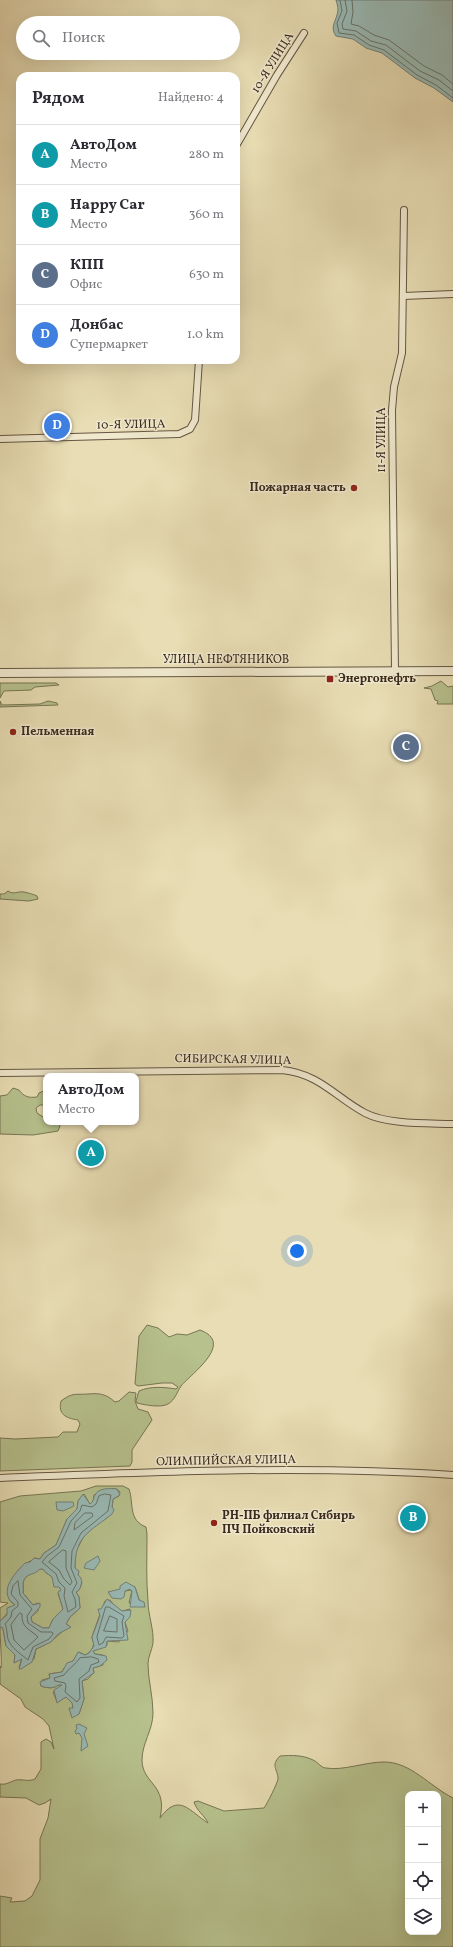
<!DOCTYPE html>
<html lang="ru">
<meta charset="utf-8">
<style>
:root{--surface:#fff;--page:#f2f2f3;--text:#2b2b33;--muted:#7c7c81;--line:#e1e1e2;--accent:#1a73e8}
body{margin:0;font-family:Vollkorn,serif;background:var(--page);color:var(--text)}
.controls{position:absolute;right:12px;bottom:12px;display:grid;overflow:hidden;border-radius:8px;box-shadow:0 4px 16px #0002}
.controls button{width:36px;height:36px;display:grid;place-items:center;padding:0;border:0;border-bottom:1px solid var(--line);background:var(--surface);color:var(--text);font:20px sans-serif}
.you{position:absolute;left:297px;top:1251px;width:14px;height:14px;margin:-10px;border:3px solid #fff;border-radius:50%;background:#1a73e8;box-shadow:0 0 0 6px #1a73e833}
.badge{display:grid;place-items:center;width:26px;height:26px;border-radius:50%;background:var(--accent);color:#fff;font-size:13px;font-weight:700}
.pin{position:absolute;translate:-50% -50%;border:2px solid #fff;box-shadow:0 1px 4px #0006}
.popup{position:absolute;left:43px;top:1073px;width:96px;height:52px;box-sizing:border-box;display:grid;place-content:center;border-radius:8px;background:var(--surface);filter:drop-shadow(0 1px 3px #0005);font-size:13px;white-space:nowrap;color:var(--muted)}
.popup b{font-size:15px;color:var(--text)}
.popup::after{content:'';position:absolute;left:50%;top:100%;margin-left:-8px;border:8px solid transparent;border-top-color:var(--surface)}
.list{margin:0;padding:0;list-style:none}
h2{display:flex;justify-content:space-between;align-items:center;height:52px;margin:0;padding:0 16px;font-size:17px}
h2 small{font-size:13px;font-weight:400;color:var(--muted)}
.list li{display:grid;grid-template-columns:26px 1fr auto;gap:12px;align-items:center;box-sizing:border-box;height:60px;padding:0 16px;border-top:1px solid var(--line)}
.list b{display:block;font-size:15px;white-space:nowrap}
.list p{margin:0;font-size:13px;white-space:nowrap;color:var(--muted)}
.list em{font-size:13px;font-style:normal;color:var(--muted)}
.icon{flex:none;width:22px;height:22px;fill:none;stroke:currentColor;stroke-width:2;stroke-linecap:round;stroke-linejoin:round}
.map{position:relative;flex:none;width:453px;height:1947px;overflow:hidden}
.search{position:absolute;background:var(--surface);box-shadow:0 4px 16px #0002;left:16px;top:16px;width:224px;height:44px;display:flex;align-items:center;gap:10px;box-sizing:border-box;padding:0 14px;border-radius:22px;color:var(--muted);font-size:15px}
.panel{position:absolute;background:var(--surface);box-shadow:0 4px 16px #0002;left:16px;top:72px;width:224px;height:292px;border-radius:12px}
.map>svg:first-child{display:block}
.green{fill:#b6c18d;stroke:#777555;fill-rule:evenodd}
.water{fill:#99bab6;stroke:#728079;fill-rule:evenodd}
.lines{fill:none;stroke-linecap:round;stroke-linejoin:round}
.shore{stroke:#68726a;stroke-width:1}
.minor-casing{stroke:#645643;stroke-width:8}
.tertiary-casing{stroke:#645643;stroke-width:10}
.minor{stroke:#f0e9ce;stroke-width:6}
.tertiary{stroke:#f0e9ce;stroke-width:8}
.poi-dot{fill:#8f2418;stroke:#f0e9ce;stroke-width:1.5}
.labels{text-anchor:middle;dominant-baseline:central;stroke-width:3;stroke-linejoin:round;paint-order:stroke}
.street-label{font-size:12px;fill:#38291d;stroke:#f0e9ce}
.poi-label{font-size:12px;font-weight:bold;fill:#38291d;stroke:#f0e9ce;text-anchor:start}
</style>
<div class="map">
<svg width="453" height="1947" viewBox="0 0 453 1947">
<rect width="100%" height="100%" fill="#e8ddb4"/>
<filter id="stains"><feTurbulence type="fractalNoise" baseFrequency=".005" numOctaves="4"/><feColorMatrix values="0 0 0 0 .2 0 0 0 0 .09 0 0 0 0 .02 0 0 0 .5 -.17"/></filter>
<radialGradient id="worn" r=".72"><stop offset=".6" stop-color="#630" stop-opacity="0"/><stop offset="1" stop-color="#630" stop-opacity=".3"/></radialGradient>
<g class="green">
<path d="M441,681L448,687L453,686V704H437L438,701L435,700L431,689L424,688L432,686Z"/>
<path d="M0,683H56L59,685L35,687L31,690L4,691L0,698Z"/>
<path d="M0,701L2,705L40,704L48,701L57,703L58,705L0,707Z"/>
<path d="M8,891C13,895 18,891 24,892C28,893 33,894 37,896L38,899L29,901L0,899V894H4Z"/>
<path d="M13,1088L19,1090C24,1097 29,1098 37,1097L39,1093L46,1090V1105H40L36,1108L37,1113L46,1119V1122H57L60,1126L58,1131L33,1135L0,1134V1096L7,1095Z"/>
<path d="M147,1325L158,1328L169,1337L177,1334L187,1335L200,1330C235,1343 192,1373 181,1386C177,1392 175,1400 168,1404C161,1408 145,1405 137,1403L136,1401L139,1391C150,1386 164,1387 176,1389L178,1387L172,1383H162L138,1386L135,1384L139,1336Z"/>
<path d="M129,1392L136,1393L135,1401L138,1409L148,1412L152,1420L132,1450V1462L130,1466L0,1471V1438L15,1439L58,1437L63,1432H77L80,1424L78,1420C65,1418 58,1414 61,1401C73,1392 75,1395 88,1394C100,1393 106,1394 115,1402L119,1401Z"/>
<path d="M96,1486H123L129,1489C134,1504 128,1520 146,1527L147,1534C147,1556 146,1579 148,1601C148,1615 154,1629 153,1643C152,1650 148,1657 148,1664C148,1680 153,1696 153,1713C153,1730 142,1743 142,1760C142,1784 168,1784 160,1818C179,1792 189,1811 208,1823C205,1816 196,1810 194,1802L198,1801L224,1811L264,1808C267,1804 277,1784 278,1779C278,1769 270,1766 280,1756C291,1755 303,1755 313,1760C318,1762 321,1768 326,1768C343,1771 365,1762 384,1762C411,1762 429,1786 453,1798V1947H0V1896L12,1898L10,1902L25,1901L32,1896L40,1880V1839L48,1818L51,1799L45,1803L39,1805L26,1798L0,1797V1784C7,1785 9,1782 16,1780C23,1779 28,1782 35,1779L41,1769V1742L46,1739L51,1742L54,1749L49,1726L43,1719L25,1707L21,1699L0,1684V1666L1,1668C2,1662 0,1637 0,1628L2,1627L3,1629L6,1646L15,1655L14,1662L22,1658L19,1667L34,1659L36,1649C49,1644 58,1637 68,1625L66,1624L70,1617L80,1608L79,1597L76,1592L79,1590L82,1583L75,1568V1553L84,1536L100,1521L107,1518L112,1509L113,1499L119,1496L120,1492L117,1489H112L94,1495L93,1502L90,1504L84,1494L78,1501L77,1509L67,1519L56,1545L44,1553L40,1559L34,1558C31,1562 27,1562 23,1565C11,1577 11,1585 10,1601L15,1605L0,1621V1608L8,1603L0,1602V1502L20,1496L81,1491ZM135,1587L140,1602L129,1603L132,1590L125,1591L123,1593L118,1590ZM110,1600L115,1607L122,1611L130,1609L125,1622L128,1631L119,1642L107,1641V1645L93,1651L95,1654L103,1655V1665L93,1668L94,1672L88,1679L82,1681L84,1699L79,1714L73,1708V1704L66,1697L57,1702L53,1692L63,1685H58C54,1689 47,1688 41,1686L42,1680L50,1678L49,1674L62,1672L64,1668L73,1661L79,1652L85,1655C89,1653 92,1651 93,1646C95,1643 92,1640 92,1637C93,1633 103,1606 105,1601ZM408,1794H438V1932H408Z"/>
<path d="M39,1569H44L45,1572L53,1577L61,1590L58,1593L63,1609L53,1619L49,1628H43L32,1622L31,1617L38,1611V1603L33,1605L23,1593C24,1589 23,1586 23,1582C25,1574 34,1574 39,1569Z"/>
</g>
<g class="water">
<path d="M336,0H453V102L434,88L415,78L382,53L366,48L353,39L336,36C329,26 337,21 338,10C338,7 337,3 336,0Z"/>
<path d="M117,1489L120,1495L113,1499L112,1507L114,1510L112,1514C90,1532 75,1535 75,1568L79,1571L78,1575C83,1578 82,1585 79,1590L76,1592L79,1597L80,1608L70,1617L66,1624L71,1627L58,1634L51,1642L36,1649L32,1662L21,1669H19L22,1659L14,1663L15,1655L6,1646L3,1629L2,1627L0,1628V1621L7,1615V1608L15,1605C13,1602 10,1602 9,1599C2,1586 17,1571 25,1563L30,1562L34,1558L40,1559L44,1553L56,1545L67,1519L77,1509L78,1501L83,1494L90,1504C94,1501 93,1499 95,1495C98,1488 111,1488 117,1489ZM40,1569H43L45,1572L52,1577L54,1587H59L61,1590L58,1592L63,1609L53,1619L49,1628H43L32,1622L31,1617L40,1607V1603L33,1605L23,1593C24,1589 22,1583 24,1580C27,1573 35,1575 40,1569Z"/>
<path d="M56,1502H73L74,1506L63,1511L57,1510Z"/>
<path d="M98,1556L100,1561L94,1570L84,1568L86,1563Z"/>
<path d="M126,1582L135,1587L139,1600L144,1602L145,1607H130L132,1591L130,1589L125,1591L124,1597L121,1599L112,1598L108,1592L120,1589V1586Z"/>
<path d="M107,1599L122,1611L131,1610L130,1617L125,1622L128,1640L107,1641L106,1647L93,1651L95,1654L106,1656L107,1660L100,1666L93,1668L94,1673L82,1681L84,1699L79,1714L72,1718L69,1708H73L72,1703L66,1697L57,1703L54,1690L62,1685H58C55,1689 46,1688 41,1686L40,1682L50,1678L49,1674L62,1672L67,1663L73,1661L78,1652L85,1655L89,1653L94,1646L92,1637L100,1616L98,1609H101Z"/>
<path d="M79,1724L87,1728L84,1734L88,1746L81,1751L82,1738L79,1733L76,1734L75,1731L77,1729L76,1725Z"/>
</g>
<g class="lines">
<g class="shore">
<path d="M340,0L342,11L337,23L339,33L354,35L369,45L384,50L417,75L436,85L453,98"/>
<path d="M345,0L347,11L342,24L343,29L356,31L371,41L386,45L420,71L439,80L453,91"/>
<path d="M352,0L353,12L351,24L359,26L374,35L389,40L424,66L442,75L453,84"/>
<path d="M105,1494L111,1495L108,1511L81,1533L72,1551L71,1568L77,1583L72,1592L75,1599L76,1607L68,1612L64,1596L65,1588L59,1582L56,1574L42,1562L47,1556L59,1547L71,1521L80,1511L82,1505L92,1507L96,1504L99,1496Z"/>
<path d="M85,1513H92L93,1516L74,1530L75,1523Z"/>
<path d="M63,1550L66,1551V1568L72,1582L70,1585L64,1579L59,1570L49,1562Z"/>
<path d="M18,1581L20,1595L32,1609L27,1616L28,1623L41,1632H52L53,1634L49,1639L33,1647L28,1660C22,1655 14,1650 10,1643C6,1638 8,1630 5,1624L11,1617L12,1611L18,1606V1602L11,1594L13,1586Z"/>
<path d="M106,1607H109L124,1616L122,1622L124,1636L122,1638L106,1637L103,1643L99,1645L97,1637Z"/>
<path d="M20,1613L22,1614C21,1628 30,1629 38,1637L24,1650L14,1640L11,1625Z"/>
<path d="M110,1616L117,1619V1632L104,1631Z"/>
<path d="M92,1657L98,1659L99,1662L91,1665L89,1671L79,1679L80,1698L77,1702L65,1692L66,1686L65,1683L55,1681L54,1678L64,1675C69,1668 75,1665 80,1658Z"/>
</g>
<defs>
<g id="minor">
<path d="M236,146L277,75L304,33"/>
<path d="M403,296L453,294"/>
<path d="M0,439L179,434L190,429L195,420L199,360"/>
<path d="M395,671L392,410L394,387L402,353L404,210"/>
<path d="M0,1073L282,1070C320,1074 335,1097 365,1113C388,1125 428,1123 453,1124"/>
<path d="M0,1478C150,1472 303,1465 453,1475"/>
</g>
<path id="tertiary" d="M0,673L453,671"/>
</defs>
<use href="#minor" class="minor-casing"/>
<use href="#tertiary" class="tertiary-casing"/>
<use href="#minor" class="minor"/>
<use href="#tertiary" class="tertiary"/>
</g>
<g class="poi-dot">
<circle cx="354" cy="488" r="4"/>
<rect x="326" y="675" width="8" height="8" rx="2"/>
<circle cx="13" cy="732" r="4"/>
<circle cx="214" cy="1523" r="4"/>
</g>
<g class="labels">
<g class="street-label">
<text transform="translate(273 63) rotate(-58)">10-Я УЛИЦА</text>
<text transform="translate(131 425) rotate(-1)">10-Я УЛИЦА</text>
<text transform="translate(382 440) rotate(-90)">11-Я УЛИЦА</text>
<text x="226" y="660">УЛИЦА НЕФТЯНИКОВ</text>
<text transform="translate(233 1060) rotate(1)">СИБИРСКАЯ УЛИЦА</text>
<text transform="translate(226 1461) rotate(-1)">ОЛИМПИЙСКАЯ УЛИЦА</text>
</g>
<g class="poi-label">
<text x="346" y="488" text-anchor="end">Пожарная часть</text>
<text x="338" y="679">Энергонефть</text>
<text x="21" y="732">Пельменная</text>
<text x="222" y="1516">РН-ПБ филиал Сибирь<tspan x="222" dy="14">ПЧ Пойковский</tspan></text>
</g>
</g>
<rect width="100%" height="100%" filter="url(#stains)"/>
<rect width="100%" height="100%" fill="url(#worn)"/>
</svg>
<div class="controls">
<button>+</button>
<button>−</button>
<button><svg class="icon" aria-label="locate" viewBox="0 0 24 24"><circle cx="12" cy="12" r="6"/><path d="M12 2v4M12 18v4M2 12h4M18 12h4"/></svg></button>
<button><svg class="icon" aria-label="layers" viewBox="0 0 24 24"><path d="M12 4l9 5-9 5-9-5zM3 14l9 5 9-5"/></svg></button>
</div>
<div class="you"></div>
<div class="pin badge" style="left:91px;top:1153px;background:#0f9aa8">A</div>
<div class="popup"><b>АвтоДом</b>Место</div>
<div class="pin badge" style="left:413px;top:1518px;background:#0f9aa8">B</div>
<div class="pin badge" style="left:406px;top:747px;background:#5c6f8a">C</div>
<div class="pin badge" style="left:57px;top:426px;background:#3f7fe0">D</div>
<div class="search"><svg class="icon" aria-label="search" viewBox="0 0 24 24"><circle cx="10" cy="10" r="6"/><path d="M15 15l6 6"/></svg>Поиск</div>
<section class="panel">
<h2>Рядом<small>Найдено: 4</small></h2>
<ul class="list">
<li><span class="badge" style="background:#0f9aa8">A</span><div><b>АвтоДом</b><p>Место</p></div><em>280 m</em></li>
<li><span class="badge" style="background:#0f9aa8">B</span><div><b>Happy Car</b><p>Место</p></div><em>360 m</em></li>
<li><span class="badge" style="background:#5c6f8a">C</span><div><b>КПП</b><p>Офис</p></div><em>630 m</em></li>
<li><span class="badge" style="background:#3f7fe0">D</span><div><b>Донбас</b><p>Супермаркет</p></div><em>1.0 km</em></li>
</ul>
</section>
</div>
